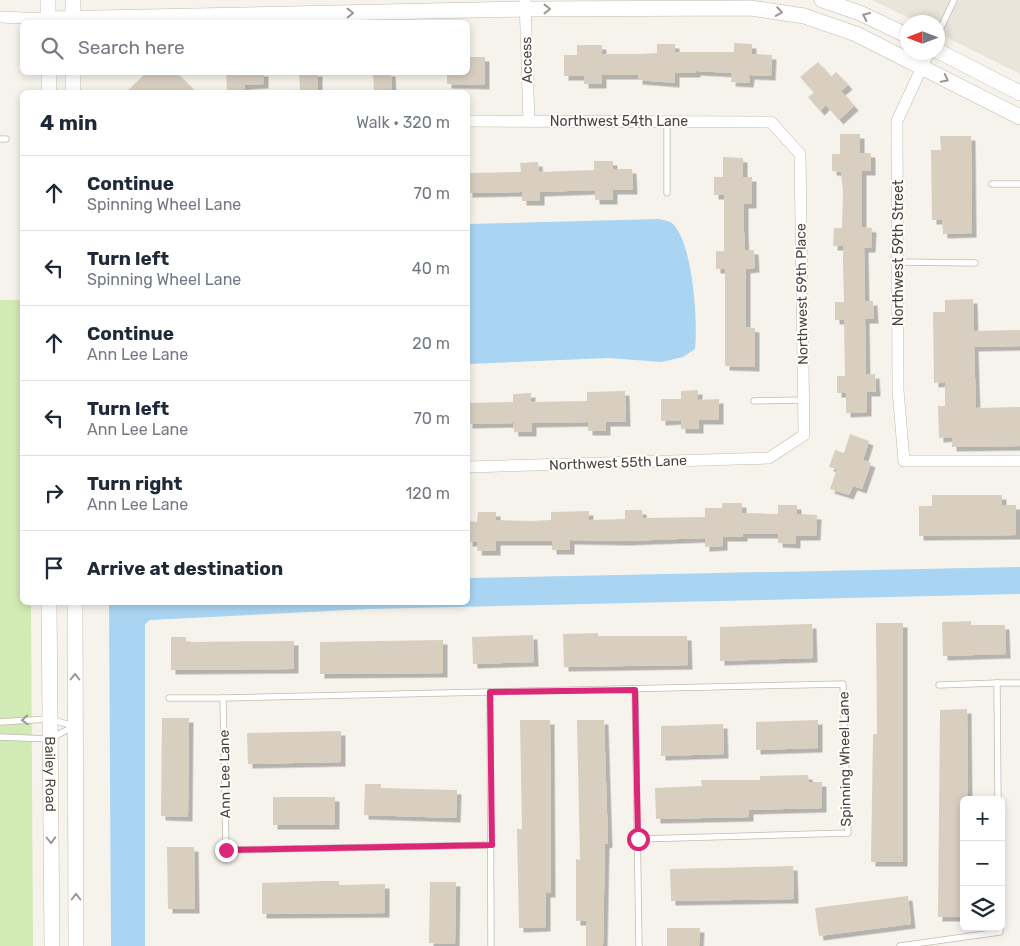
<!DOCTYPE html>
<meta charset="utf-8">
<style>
:root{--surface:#fff;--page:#f2f2f3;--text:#1f2937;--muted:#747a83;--line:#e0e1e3}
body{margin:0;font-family:Rubik,sans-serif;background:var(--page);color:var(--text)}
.controls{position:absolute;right:15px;bottom:15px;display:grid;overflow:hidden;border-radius:8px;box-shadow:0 2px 8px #0003}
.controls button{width:45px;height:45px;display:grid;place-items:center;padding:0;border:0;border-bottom:1px solid var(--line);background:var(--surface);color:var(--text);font:25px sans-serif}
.compass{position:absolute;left:900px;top:15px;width:45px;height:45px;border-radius:50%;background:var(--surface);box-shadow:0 2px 8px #0003;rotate:270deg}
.stop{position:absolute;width:15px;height:15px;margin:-11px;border:4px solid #db2777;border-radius:50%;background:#fff}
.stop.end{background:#db2777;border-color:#fff;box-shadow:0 1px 5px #0008}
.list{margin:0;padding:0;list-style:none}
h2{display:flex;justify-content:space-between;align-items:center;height:65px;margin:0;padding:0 20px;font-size:21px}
h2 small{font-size:16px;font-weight:400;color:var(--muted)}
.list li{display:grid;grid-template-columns:32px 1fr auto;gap:15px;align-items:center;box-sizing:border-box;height:75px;padding:0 20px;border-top:1px solid var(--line)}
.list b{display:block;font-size:19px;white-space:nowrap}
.list p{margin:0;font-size:16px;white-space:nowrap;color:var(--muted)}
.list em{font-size:16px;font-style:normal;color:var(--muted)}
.icon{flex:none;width:28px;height:28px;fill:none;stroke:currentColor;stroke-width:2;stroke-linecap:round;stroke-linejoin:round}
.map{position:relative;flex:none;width:1020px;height:946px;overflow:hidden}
.search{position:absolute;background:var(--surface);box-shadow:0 2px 8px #0003;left:20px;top:20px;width:450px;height:55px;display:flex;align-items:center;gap:12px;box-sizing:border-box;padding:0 18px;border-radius:8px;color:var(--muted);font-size:19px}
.panel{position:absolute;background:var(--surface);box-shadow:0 2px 8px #0003;left:20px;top:90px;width:450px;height:515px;border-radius:8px}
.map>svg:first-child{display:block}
.residential{fill:#eae5da}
.green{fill:#d2eab5}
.water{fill:#a9d4f2}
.building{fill:#d8cfc1;filter:url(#shadow)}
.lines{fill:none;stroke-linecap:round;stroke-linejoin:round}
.service-casing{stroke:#c2bbae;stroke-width:7}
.minor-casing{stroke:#c2bbae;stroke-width:12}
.tertiary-casing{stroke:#c2bbae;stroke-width:16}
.service{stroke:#fff;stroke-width:5.5}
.minor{stroke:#fff;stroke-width:11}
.tertiary{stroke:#fff;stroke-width:15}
.oneway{stroke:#9c9892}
.route{stroke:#db2777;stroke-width:6}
.labels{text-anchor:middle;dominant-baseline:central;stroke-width:4;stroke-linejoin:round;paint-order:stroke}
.street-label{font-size:14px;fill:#4b4439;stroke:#fff}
</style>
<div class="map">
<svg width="1020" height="946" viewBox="0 0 1020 946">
<defs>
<filter id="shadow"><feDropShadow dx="4.5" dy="4.5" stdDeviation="0" flood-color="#0004"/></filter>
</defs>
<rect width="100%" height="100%" fill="#f6f3ec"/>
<path class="residential" d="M872,0H1020V74L938,33V22H917Z"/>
<path class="green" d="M0,300H22V602L31,603L33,946H0Z"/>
<g class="water">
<path d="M659,219C663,220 670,221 673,224C693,244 698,322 695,349L683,357L662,362L608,358L468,364V224Z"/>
<path d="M1020,567V594L369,609L150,620L145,624V946H111L109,603L468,602V578Z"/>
</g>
<g class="building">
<path d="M734,43L752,44V54L772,55L771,76L750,75L749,83L731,82L732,73L696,71V73H675V83L638,80V75H602V84H584V76H564V55H577V45H602V54H638L657,53V44H675V52H734Z"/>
<path d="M468,57H485V85L447,84V72H468Z"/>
<path d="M818,62L831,77L836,72L848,85L841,91L854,106L839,120L826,105L820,111L808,97L814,93L800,77Z"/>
<path d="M147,72H176L196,92H126Z"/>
<path d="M226,72H264V84L245,85V91L227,92Z"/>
<path d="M299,72H318V90H300Z"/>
<path d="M373,72H391L392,89L374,90Z"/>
<path d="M840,134H860V153H871V171H862V227L872,228L871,248H864L865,301H873L874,319H865L866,375L875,374L876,392H867V412L846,413V393H837V376H845L844,320H835V302H844L843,266V246H833L834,228H842L843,192L841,172L832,171V154H840Z"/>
<path d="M940,136H971L972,233L943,234L942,220H932L931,150H941Z"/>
<path d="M723,157L743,158V177H752V204H744V231L745,250H754L755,268L746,269V327L755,328V367L725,366V269H716V251H724V195H714V177H723Z"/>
<path d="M594,161H613V169H632L633,190H613V200H595V190L540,192V201H522V192L468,193V173L521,172L520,163L538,162L539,172L594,170Z"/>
<path d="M973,299L974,331L1020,330V346L974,347L976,408L1020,407V446L952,447V437L939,438L938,406H945V382L934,383L933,312H945V300Z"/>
<path d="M698,390V400L719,399V420H699V429H681V420L661,421V399H681V391Z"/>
<path d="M625,391L626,422H606V431H588V422L532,423V432H514L513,423L468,424V403L513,402V394L531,393V402L587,401V392Z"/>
<path d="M850,434L869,441L863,460L871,463L862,489L853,486L849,495L830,489L837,469L829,467L835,450L844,453Z"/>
<path d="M932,495H1002V505H1016V535L919,536V506H932Z"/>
<path d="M722,503H742V513L778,514V505H797V514L817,515L816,536H796V544L778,543V534H743V537H723V546L705,547V538L625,541L570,540V550H552V541H496V551H477L478,542H468V521L477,522L478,512H496V520L531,521L551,520V512L589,511V520L625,519V510H642L643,518L705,517V508H722Z"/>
<path d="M971,621V625H1005L1006,654L943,656L942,622Z"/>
<path d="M876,623H903V862H871L873,734H877Z"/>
<path d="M812,624L813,658L720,661V627Z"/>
<path d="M598,633V636H687L688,665L564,667L563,634Z"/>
<path d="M533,635L534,662L473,664L472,637Z"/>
<path d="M171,637H186V642L294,641V669L171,670Z"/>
<path d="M443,640V673L320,674V642Z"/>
<path d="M967,709L968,800H964V917H938L940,710Z"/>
<path d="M162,718H189L188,817L161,816Z"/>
<path d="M520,720H550L551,893H546V927L519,928L517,829H522Z"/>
<path d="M577,720H604L608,843L605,844L603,946H586V921H576V859L580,860Z"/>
<path d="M818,720V748L756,750V722Z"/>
<path d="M723,724L724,754L661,756V726Z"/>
<path d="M341,731V762L248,764L247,733Z"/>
<path d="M808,775L809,782H822V808L749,810V817L656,819L655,788L702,786L701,780H760V776Z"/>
<path d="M365,784H381V788L457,790L456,818L364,815Z"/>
<rect x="273" y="797" width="62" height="28"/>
<path d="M167,847H194L195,909H168Z"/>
<path d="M793,866L794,899L671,901L670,869Z"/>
<path d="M323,881H339V885L385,884V913L262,914V883Z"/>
<path d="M430,882H456L455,944L429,943Z"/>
<path d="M908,896L911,924L819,936L815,908Z"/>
<path d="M667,928H700L699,946H667Z"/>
</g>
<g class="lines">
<defs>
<g id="service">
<path d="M938,34L954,0"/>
<path d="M667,121V193"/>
<path d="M0,139H6"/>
<path d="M992,184H1020"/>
<path d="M898,262L975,263"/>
<path d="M754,401L804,400"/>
<path d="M939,685L997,683"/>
<path d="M635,689L639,946"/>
<path d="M490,692L491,946"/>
<path d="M169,698H223"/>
<path d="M0,722L49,719L74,726"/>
<path d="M0,737L49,739L73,727"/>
<path d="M998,800L997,683H1020"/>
<path d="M492,845L226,850L223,698L843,684L848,833L638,839"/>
<path d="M900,946L1000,932V927"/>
</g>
<g id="minor">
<path d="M525,0L529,121"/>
<path d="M0,17L48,19"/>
<path d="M929,52L897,121L898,390L904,461H1020"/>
<path d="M468,121L771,122L800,154L804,435L769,458L468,467"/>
</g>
<g id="tertiary">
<path d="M48,0V22"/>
<path d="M73,0V22"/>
<path d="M822,0L860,13L908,36"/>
<path d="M48,19L526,9L751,8L804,16L856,34L1020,117"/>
<path d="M938,51L1020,93"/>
<path d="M49,72V92"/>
<path d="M73,72V92"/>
<path id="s1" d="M49,602L52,946"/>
<path d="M75,602L76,946"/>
</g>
</defs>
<use href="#service" class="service-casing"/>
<use href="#minor" class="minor-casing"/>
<use href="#tertiary" class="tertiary-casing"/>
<use href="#service" class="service"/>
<use href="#minor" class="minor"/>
<use href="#tertiary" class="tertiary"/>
</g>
<defs><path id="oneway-chevron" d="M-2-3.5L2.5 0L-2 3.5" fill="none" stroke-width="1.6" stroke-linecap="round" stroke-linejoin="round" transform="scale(1.25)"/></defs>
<g class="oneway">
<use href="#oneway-chevron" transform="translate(547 9)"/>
<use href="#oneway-chevron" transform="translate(779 12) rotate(9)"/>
<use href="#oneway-chevron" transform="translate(350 13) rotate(-1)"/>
<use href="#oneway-chevron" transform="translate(866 16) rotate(-155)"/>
<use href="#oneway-chevron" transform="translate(945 79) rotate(27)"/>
<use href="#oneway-chevron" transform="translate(75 677) rotate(-90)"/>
<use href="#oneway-chevron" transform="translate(25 720) rotate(177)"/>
<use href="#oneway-chevron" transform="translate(51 840) rotate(89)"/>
<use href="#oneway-chevron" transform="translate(76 897) rotate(-90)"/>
</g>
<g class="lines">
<path class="route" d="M226,850L492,845L490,692L635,690L638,839"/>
</g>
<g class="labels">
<g class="street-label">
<text transform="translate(527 60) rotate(-91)">Access</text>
<text x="619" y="121">Northwest 54th Lane</text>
<text transform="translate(898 253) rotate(-90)">Northwest 59th Street</text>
<text transform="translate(802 294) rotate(-91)">Northwest 59th Place</text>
<text transform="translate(618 463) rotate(-2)">Northwest 55th Lane</text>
<text transform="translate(845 759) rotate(-91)">Spinning Wheel Lane</text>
<text stroke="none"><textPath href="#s1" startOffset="172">Bailey Road</textPath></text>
<text transform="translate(225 774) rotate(-91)">Ann Lee Lane</text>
</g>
</g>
</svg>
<div class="controls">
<button>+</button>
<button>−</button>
<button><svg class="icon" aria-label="layers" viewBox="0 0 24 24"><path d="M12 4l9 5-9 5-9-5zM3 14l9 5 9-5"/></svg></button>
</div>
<svg class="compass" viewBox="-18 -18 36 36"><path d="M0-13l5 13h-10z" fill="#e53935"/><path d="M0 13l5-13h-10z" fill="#747a83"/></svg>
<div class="stop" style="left:638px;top:839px"></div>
<div class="stop end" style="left:226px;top:850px"></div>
<div class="search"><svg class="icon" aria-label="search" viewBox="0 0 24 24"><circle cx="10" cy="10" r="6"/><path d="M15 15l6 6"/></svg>Search here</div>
<section class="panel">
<h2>4 min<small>Walk · 320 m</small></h2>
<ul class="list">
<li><svg class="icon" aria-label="ahead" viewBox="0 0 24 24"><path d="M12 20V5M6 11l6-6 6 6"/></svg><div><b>Continue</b><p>Spinning Wheel Lane</p></div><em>70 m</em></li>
<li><svg class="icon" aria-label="left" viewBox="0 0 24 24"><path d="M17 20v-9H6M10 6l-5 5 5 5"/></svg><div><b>Turn left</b><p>Spinning Wheel Lane</p></div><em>40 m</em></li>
<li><svg class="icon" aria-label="ahead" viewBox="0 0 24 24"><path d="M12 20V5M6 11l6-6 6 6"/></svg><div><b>Continue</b><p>Ann Lee Lane</p></div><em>20 m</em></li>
<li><svg class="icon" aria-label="left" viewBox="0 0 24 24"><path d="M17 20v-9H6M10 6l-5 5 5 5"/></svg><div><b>Turn left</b><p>Ann Lee Lane</p></div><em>70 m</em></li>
<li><svg class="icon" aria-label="right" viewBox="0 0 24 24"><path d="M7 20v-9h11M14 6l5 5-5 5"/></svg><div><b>Turn right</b><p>Ann Lee Lane</p></div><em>120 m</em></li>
<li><svg class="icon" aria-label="arrive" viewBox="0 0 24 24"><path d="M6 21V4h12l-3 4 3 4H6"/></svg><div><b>Arrive at destination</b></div></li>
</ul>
</section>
</div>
